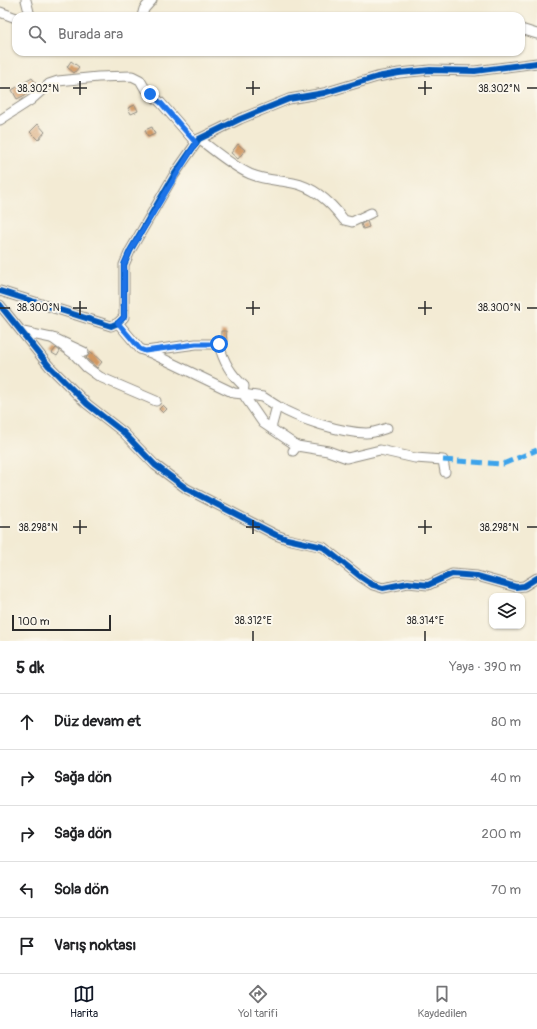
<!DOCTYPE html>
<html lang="tr">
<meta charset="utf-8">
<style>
:root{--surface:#fff;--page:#f2f2f2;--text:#202124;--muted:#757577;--line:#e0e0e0;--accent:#111827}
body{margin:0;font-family:Pangolin,sans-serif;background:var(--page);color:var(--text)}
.controls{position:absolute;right:12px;bottom:12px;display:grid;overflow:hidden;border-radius:8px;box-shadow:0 1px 3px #0004}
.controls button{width:36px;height:36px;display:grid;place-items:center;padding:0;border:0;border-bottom:1px solid var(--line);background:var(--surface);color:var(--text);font:20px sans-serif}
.scale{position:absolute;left:12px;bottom:10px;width:99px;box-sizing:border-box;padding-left:4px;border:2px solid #2b2b2b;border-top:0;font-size:11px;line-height:14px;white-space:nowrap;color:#2b2b2b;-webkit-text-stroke:3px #fbf7ec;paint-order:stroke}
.stop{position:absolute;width:12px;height:12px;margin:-9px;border:3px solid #1a73e8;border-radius:50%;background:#fff}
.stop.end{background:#1a73e8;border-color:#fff;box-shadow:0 1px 4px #0008}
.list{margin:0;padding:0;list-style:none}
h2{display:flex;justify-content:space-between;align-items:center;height:52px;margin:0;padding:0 16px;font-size:17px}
h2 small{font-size:13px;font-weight:400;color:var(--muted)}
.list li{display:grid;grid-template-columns:26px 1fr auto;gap:12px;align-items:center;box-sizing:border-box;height:56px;padding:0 16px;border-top:1px solid var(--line)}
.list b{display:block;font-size:15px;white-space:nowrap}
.list em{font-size:13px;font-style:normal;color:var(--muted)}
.icon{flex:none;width:22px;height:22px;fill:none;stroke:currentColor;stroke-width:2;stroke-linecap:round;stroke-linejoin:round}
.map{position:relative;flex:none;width:537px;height:641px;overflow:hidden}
.search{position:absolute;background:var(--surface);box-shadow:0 1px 3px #0004;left:12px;right:12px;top:12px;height:44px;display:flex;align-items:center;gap:10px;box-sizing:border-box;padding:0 14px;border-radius:12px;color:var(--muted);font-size:15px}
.sheet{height:332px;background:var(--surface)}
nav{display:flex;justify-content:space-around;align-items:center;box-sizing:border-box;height:56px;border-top:1px solid var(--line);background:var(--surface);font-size:11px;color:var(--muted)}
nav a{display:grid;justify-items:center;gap:2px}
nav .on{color:var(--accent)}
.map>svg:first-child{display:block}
.building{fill:#d19862}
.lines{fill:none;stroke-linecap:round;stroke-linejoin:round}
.minor-casing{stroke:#8f8b80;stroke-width:11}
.minor{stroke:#fff;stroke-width:9}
.quiet{stroke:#3ea3eb;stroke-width:5;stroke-dasharray:10 5;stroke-linecap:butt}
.cycleway-casing{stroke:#fbf7ec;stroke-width:8}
.cycleway{stroke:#0057b8;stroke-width:6}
.route{stroke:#1a73e8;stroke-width:5}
.ticks{fill:none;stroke:#2b2b2b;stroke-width:1.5}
.ticks-label{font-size:10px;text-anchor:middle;fill:#2b2b2b;stroke:#fbf7ec;stroke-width:4;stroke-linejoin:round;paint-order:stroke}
</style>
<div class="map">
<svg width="537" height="641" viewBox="0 0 537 641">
<rect width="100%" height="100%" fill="#fbf7ec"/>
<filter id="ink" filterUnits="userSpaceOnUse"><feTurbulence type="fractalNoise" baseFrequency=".025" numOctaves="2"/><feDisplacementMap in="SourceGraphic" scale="8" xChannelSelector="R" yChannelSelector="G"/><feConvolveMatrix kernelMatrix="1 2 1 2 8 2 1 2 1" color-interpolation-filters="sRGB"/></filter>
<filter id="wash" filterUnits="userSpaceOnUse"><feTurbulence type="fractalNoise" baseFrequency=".012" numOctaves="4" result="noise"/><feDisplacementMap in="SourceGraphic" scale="16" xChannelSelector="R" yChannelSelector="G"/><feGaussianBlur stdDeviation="0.9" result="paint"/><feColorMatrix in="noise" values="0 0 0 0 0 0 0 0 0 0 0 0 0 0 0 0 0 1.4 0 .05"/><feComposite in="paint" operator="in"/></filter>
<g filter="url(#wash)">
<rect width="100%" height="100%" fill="#f3ebd4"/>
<g id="blocks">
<g class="building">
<path d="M71,61L79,67L74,73L67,67Z"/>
<path d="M32,78L36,83L25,91L27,94L17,99L12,90Z"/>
<path d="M135,105L138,111L131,114L128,108Z"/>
<path d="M38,124L45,132L38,140L30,132Z"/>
<path d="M152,127L155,134L148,137L145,130Z"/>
<path d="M238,144L245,150L238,159L231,153Z"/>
<path d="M367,221L369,227L363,229L361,224Z"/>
<path d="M221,331H226L227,342L225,343L221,339Z"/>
<path d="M56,348L60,351L57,356L52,353Z"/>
<path d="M91,352L102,362L97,368L86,358Z"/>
<path d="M163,405L167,409L163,413L159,409Z"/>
</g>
</g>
</g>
<g filter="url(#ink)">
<use href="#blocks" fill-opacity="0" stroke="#8f8b80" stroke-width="1"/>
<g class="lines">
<defs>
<g id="minor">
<path d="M26,0L30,16"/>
<path d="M0,12L16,18"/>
<path d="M142,16L144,9L152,0"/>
<path d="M521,29L537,34"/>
<path d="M0,120L31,100L49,84L58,81L98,77L132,76L140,80L144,87L161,103L196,143"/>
<path d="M199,139C215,151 232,166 250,174C264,180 278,180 293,183C314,187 332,204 344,220L352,222L371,213"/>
<path d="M0,291L111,326L118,323L124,317V265L130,251L174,175L199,139L240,119L289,99L324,93L377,77L399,73L430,70L475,71L537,63"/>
<path d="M0,305L49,366L87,404L123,432L155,465L187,489L276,535L287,539L323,547L361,577L373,585L383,588L408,583L428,585L452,574L477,576L516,587L524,586L537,578"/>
<path d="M118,323L140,349L151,353L234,393L243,394L263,423L297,446L293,451"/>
<path d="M23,332L56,339L84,352"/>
<path d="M52,338L74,354L86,367L100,377L156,401"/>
<path d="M146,351L196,344H219C223,361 230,374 244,386L243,394L263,397L277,406L271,428"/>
<path d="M277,406C297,419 343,433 366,433C373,433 381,430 387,428"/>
<path d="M297,446L328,451L347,458L380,450L415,458L443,460L445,472"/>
</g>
</defs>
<use href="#minor" class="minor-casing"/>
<use href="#minor" class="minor"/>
<path class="quiet" d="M443,460L503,464L537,450"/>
<defs>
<g id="cycleway">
<path d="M0,291L111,326L118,323L124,317V265L130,251L174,175L199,139L240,119L289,99L324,93L377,77L399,73L430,70L475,71L537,63"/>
<path d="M0,305L49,366L87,404L123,432L155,465L187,489L276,535L287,539L323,547L361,577L373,585L383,588L408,583L428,585L452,574L477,576L516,587L524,586L537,578"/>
</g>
</defs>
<use href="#cycleway" class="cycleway-casing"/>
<use href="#cycleway" class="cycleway"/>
</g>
</g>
<g class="lines" filter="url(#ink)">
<path class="route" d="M150,94L161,103L196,143L130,251L124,265V317L118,323L140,349L145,351L196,344H219"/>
</g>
<path class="ticks" d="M80,81V95M253,81V95M425,81V95M0,88H10M73,88H87M246,88H260M418,88H432M527,88H537M80,301V315M253,301V315M425,301V315M0,308H10M73,308H87M246,308H260M418,308H432M527,308H537M80,520V534M253,520V534M425,520V534M0,527H10M73,527H87M246,527H260M418,527H432M527,527H537M253,631V641M425,631V641"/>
<g class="ticks-label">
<text x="38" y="92">38.302°N</text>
<text x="499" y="92">38.302°N</text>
<text x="38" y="311">38.300°N</text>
<text x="499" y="311">38.300°N</text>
<text x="38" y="531">38.298°N</text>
<text x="499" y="531">38.298°N</text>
<text x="253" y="624">38.312°E</text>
<text x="425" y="624">38.314°E</text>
</g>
</svg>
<div class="controls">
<button><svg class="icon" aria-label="layers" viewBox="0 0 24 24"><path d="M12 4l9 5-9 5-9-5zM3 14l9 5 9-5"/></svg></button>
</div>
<div class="scale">100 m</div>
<div class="stop" style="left:219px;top:344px"></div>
<div class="stop end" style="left:150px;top:94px"></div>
<div class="search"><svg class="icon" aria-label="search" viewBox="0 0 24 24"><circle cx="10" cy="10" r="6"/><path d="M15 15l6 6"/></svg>Burada ara</div>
</div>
<section class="sheet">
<h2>5 dk<small>Yaya · 390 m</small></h2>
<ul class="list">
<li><svg class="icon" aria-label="ahead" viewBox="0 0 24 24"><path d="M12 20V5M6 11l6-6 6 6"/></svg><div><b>Düz devam et</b></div><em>80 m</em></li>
<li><svg class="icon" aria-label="right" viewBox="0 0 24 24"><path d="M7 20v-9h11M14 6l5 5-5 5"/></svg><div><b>Sağa dön</b></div><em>40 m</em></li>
<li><svg class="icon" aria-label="right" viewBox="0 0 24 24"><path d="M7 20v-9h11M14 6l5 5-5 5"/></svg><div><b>Sağa dön</b></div><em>200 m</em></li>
<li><svg class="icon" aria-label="left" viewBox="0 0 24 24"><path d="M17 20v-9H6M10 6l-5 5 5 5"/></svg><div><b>Sola dön</b></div><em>70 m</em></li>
<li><svg class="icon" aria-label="arrive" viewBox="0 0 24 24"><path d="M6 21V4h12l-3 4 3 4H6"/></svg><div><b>Varış noktası</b></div></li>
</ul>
</section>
<nav>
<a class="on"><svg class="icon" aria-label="map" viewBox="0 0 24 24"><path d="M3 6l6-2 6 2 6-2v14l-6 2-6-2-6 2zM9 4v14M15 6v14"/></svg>Harita</a>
<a><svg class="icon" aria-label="directions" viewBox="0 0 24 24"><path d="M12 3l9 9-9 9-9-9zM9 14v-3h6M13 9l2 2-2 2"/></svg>Yol tarifi</a>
<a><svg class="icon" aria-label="saved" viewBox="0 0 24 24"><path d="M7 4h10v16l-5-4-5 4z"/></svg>Kaydedilen</a>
</nav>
